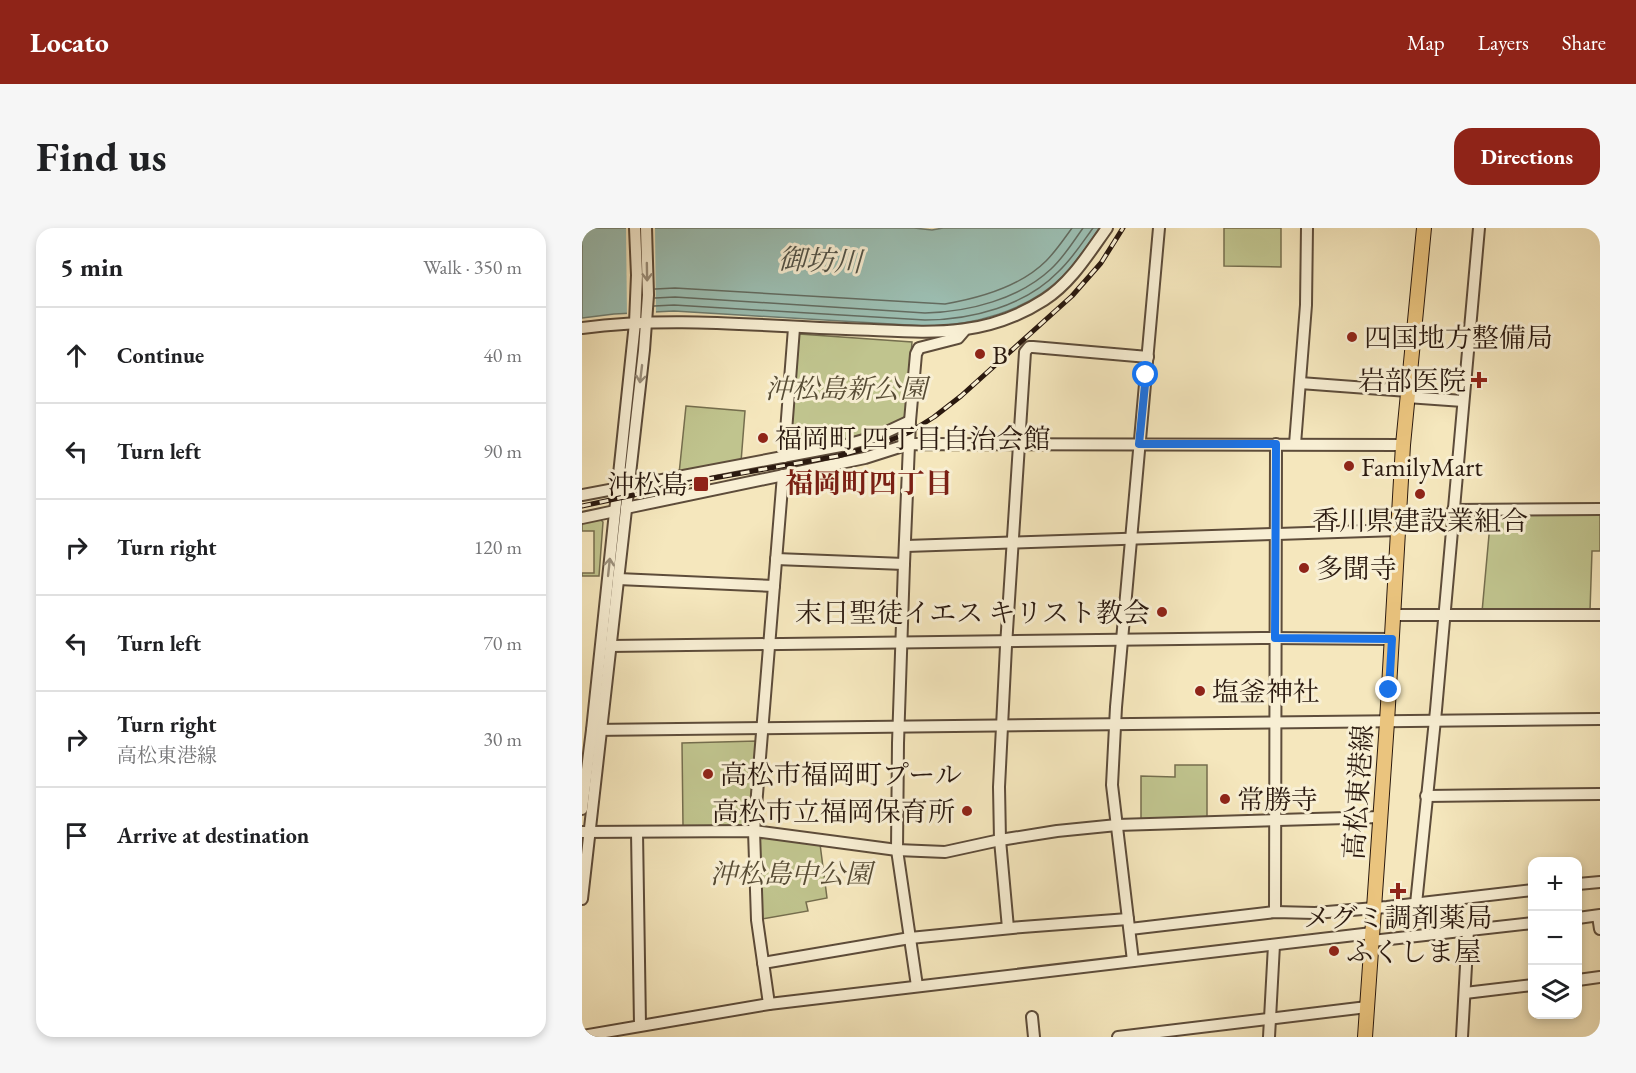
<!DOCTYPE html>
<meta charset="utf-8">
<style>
:root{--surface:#fff;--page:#f6f6f6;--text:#202124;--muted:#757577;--line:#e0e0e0;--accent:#8f2418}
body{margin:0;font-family:"EB Garamond","Noto Serif JP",serif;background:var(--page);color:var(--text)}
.controls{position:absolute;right:18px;bottom:18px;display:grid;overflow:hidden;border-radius:12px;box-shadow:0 3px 9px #0003}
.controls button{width:54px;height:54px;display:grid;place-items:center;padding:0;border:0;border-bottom:2px solid var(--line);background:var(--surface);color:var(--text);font:30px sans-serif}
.stop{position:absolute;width:18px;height:18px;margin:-14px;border:4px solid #1a73e8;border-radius:50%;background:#fff}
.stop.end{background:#1a73e8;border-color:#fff;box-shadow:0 2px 6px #0008}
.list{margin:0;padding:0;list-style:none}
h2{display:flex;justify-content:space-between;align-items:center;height:78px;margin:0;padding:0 24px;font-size:26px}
h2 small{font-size:20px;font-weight:400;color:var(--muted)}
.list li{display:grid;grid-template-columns:39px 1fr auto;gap:18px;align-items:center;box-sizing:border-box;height:96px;padding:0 24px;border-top:2px solid var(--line)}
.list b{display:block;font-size:22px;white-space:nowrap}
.list p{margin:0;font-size:20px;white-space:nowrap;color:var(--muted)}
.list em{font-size:20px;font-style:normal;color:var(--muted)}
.icon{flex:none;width:33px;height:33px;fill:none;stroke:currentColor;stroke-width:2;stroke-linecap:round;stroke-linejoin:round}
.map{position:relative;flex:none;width:1018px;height:809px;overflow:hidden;border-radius:18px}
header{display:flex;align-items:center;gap:36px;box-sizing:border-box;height:84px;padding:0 30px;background:var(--accent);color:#fff}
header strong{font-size:28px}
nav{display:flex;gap:33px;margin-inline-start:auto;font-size:21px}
.intro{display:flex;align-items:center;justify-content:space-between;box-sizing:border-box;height:144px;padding:0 36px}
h1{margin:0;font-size:42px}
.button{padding:15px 27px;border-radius:18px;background:var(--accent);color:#fff;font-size:21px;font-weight:700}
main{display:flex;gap:36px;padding:0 36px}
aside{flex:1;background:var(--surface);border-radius:18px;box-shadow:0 3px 9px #0003}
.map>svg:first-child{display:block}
.green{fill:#c0c48e;stroke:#756e4e;stroke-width:1.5}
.water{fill:#9cbfb3;stroke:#6e7d71;stroke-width:1.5}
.pier{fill:#f5e7bd}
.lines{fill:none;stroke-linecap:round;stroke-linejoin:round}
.shore{stroke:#636c61;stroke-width:1.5}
.minor-casing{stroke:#5d4c3a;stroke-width:14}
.major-casing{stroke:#2a190f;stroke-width:16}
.minor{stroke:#f8efd4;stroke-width:10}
.major{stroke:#eac47e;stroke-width:14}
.rail-casing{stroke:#2a190f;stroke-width:5}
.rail{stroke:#f8efd4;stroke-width:3;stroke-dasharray:9;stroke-linecap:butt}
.oneway{stroke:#9b8f7b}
.route{stroke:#1a73e8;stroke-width:8}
.poi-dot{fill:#8f2418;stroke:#f8efd4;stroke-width:2}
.labels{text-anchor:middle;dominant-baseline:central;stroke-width:6;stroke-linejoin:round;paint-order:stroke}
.poi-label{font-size:27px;fill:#2a190f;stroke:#f8efd4;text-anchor:start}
.park-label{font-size:27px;font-style:italic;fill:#574c35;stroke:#f8efd4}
.street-label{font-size:27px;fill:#2a190f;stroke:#f8efd4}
.water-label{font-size:28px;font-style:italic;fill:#525348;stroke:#f8efd4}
.neighbourhood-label{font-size:28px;font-weight:bold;fill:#7a1f14;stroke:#f8efd4}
</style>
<header>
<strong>Locato</strong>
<nav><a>Map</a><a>Layers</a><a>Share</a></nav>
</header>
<div class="intro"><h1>Find us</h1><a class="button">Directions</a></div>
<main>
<aside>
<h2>5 min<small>Walk · 350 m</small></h2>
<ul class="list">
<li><svg class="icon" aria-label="ahead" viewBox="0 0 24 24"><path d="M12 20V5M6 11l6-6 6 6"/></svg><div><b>Continue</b></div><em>40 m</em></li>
<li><svg class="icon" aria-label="left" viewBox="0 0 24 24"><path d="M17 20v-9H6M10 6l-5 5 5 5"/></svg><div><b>Turn left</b></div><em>90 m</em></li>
<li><svg class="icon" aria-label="right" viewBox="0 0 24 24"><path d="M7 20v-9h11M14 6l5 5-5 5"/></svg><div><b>Turn right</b></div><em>120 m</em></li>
<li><svg class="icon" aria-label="left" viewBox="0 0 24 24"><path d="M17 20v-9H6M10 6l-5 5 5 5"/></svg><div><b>Turn left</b></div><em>70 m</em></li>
<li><svg class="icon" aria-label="right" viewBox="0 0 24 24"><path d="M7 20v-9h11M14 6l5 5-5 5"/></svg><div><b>Turn right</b><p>高松東港線</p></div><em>30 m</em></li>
<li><svg class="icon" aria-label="arrive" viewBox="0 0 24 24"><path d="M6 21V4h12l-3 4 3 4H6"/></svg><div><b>Arrive at destination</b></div></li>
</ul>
</aside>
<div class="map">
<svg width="1018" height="809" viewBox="0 0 1018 809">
<rect width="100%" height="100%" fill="#f5e7bd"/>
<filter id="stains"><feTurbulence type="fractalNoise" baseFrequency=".00333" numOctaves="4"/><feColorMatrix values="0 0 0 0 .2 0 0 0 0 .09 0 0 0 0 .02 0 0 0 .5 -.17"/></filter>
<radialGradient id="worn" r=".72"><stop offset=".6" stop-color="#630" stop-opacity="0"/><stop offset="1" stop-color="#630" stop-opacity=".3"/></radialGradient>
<g class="green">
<path d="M642,0H699V39L642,38Z"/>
<path d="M217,106L330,114L324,191L294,204L277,210L208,224Z"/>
<path d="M104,178L163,183L159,234L97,246Z"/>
<path d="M909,285H1018V323H1010L1008,383L900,384Z"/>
<path d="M18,291L21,294L17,348H0V345H12V303H0V295Z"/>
<path d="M175,513L170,593L164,598H101L100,515Z"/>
<path d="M593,537H625V592L559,594V548L593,549Z"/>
<path d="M176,607L238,616L245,670L224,674L226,683L180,691Z"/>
</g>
<path class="water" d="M0,0H332L350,2L361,0H518C506,16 495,34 481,48C446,83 390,98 343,98L92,83L32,86L0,90Z"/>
<path class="pier" d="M44,0H73L74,87L45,88Z"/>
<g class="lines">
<g class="shore">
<path d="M73,61L93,60L363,76C398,70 439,58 464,33C474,23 482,11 490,0"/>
<path d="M73,70L93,69L343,85C387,84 437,71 469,41C482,29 491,14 501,0"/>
<path d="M72,78L92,77L343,92C389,92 443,78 476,44C490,31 500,15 511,0"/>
</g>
<defs>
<g id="minor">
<path d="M0,100C88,88 176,98 264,101C337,103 397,114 462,72C489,55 507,25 525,0"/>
<path d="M718,155L826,163"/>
<path d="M825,169L881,173"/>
<path d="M713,216L724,77L725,0"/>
<path d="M202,229L212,100"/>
<path d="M0,267L264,217L296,208L328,193"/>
<path d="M44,280L283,230L327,216L821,217"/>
<path d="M871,282L1018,281"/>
<path d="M0,290L33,283"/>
<path d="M324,318L816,302"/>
<path d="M194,331L322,336"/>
<path d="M36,351L192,358"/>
<path d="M811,387H1018"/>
<path d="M28,418L679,410L810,411"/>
<path d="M10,502L1018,491"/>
<path d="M844,568L1018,566"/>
<path d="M0,581L10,502L53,95L55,47L53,0"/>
<path d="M0,604L172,603L315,622L363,624L418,612L475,603L535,597L799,589"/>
<path d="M55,604L58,797"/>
<path d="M996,656L1018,654"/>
<path d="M0,671L62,122L66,67L64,0"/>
<path d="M834,676L854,482L897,0"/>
<path d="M693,684L694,216"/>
<path d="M1016,688L1018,701"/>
<path d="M996,690L1018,687"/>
<path d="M426,700L418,612L417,559L424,418L443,124L447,119H451L566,129"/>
<path d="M548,701L693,684L733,685L805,679L951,662"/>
<path d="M790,713L951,695"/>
<path d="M551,733L530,557L534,479L577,0"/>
<path d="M181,735L328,710L440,699L546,691"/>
<path d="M996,752L1018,749"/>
<path d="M335,758L315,622L316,515L322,336L328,193L334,126L337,120L376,110L382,103"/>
<path d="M883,765L951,757"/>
<path d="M187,776L175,692L172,603L201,247"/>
<path d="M450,789L452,809"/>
<path d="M0,808L187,776L790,705"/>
<path d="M536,809L785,779"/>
<path d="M687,809L692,717"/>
<path d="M880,809L886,702"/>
</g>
<path id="major" d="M783,809L805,494L821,217L842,0"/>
</defs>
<use href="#minor" class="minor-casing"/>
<use href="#major" class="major-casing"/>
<use href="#minor" class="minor"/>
<use href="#major" class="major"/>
<defs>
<path id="rail" d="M0,278L126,251L256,228L299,216L328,204L352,189L379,168L490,68L519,35L541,0"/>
</defs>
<use href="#rail" class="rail-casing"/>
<use href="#rail" class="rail"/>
</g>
<defs><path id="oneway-shaft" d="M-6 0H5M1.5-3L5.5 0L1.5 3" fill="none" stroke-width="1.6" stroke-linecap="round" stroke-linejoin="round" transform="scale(1.5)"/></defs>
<g class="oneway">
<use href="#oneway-shaft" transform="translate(65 44) rotate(89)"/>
<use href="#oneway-shaft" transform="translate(59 146) rotate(97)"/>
<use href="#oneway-shaft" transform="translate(27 339) rotate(-84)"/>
</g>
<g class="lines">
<path class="route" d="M564,147L557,216H694L693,410L810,411L807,462"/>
</g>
<g class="poi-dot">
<circle cx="770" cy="109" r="6"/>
<circle cx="398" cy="126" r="6"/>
<path d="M894 143h6v6h6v6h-6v6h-6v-6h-6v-6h6z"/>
<circle cx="181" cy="210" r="6"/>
<circle cx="767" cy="238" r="6"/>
<rect x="111" y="248" width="16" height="16" rx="3"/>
<circle cx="838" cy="266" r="6"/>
<circle cx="722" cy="340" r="6"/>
<circle cx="580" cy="384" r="6"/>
<circle cx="618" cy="463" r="6"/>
<circle cx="126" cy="546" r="6"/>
<circle cx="643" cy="571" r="6"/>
<circle cx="385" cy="583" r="6"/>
<path d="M813 654h6v6h6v6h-6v6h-6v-6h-6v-6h6z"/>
<circle cx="752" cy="723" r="6"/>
</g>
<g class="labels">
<g class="poi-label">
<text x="782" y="109">四国地方整備局</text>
<text x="410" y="126">B</text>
<text x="884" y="152" text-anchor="end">岩部医院</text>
<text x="193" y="210">福岡町 四丁目自治会館</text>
<text x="779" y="238">FamilyMart</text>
<text x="106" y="256" text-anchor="end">沖松島</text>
<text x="838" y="292" text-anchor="middle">香川県建設業組合</text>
<text x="734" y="340">多聞寺</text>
<text x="568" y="384" text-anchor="end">末日聖徒イエス キリスト教会</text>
<text x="630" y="463">塩釜神社</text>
<text x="138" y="546">高松市福岡町プール</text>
<text x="655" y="571">常勝寺</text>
<text x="373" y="583" text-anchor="end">高松市立福岡保育所</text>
<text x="816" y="689" text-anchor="middle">メグミ調剤薬局</text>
<text x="764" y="723">ふくしま屋</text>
</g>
<g class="park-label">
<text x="264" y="160">沖松島新公園</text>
<text x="209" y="645">沖松島中公園</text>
</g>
<g class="street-label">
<text transform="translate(776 564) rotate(-86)">高松東港線</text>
</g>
<g class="water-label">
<text transform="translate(238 32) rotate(2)">御坊川</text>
</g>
<g class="neighbourhood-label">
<text x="287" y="255">福岡町四丁目</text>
</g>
</g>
<rect width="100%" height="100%" filter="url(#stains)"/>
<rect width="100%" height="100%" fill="url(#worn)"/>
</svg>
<div class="controls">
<button>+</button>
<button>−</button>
<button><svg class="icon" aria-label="layers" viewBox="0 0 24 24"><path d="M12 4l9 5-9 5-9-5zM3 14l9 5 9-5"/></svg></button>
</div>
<div class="stop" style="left:564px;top:147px"></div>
<div class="stop end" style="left:807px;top:462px"></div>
</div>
</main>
